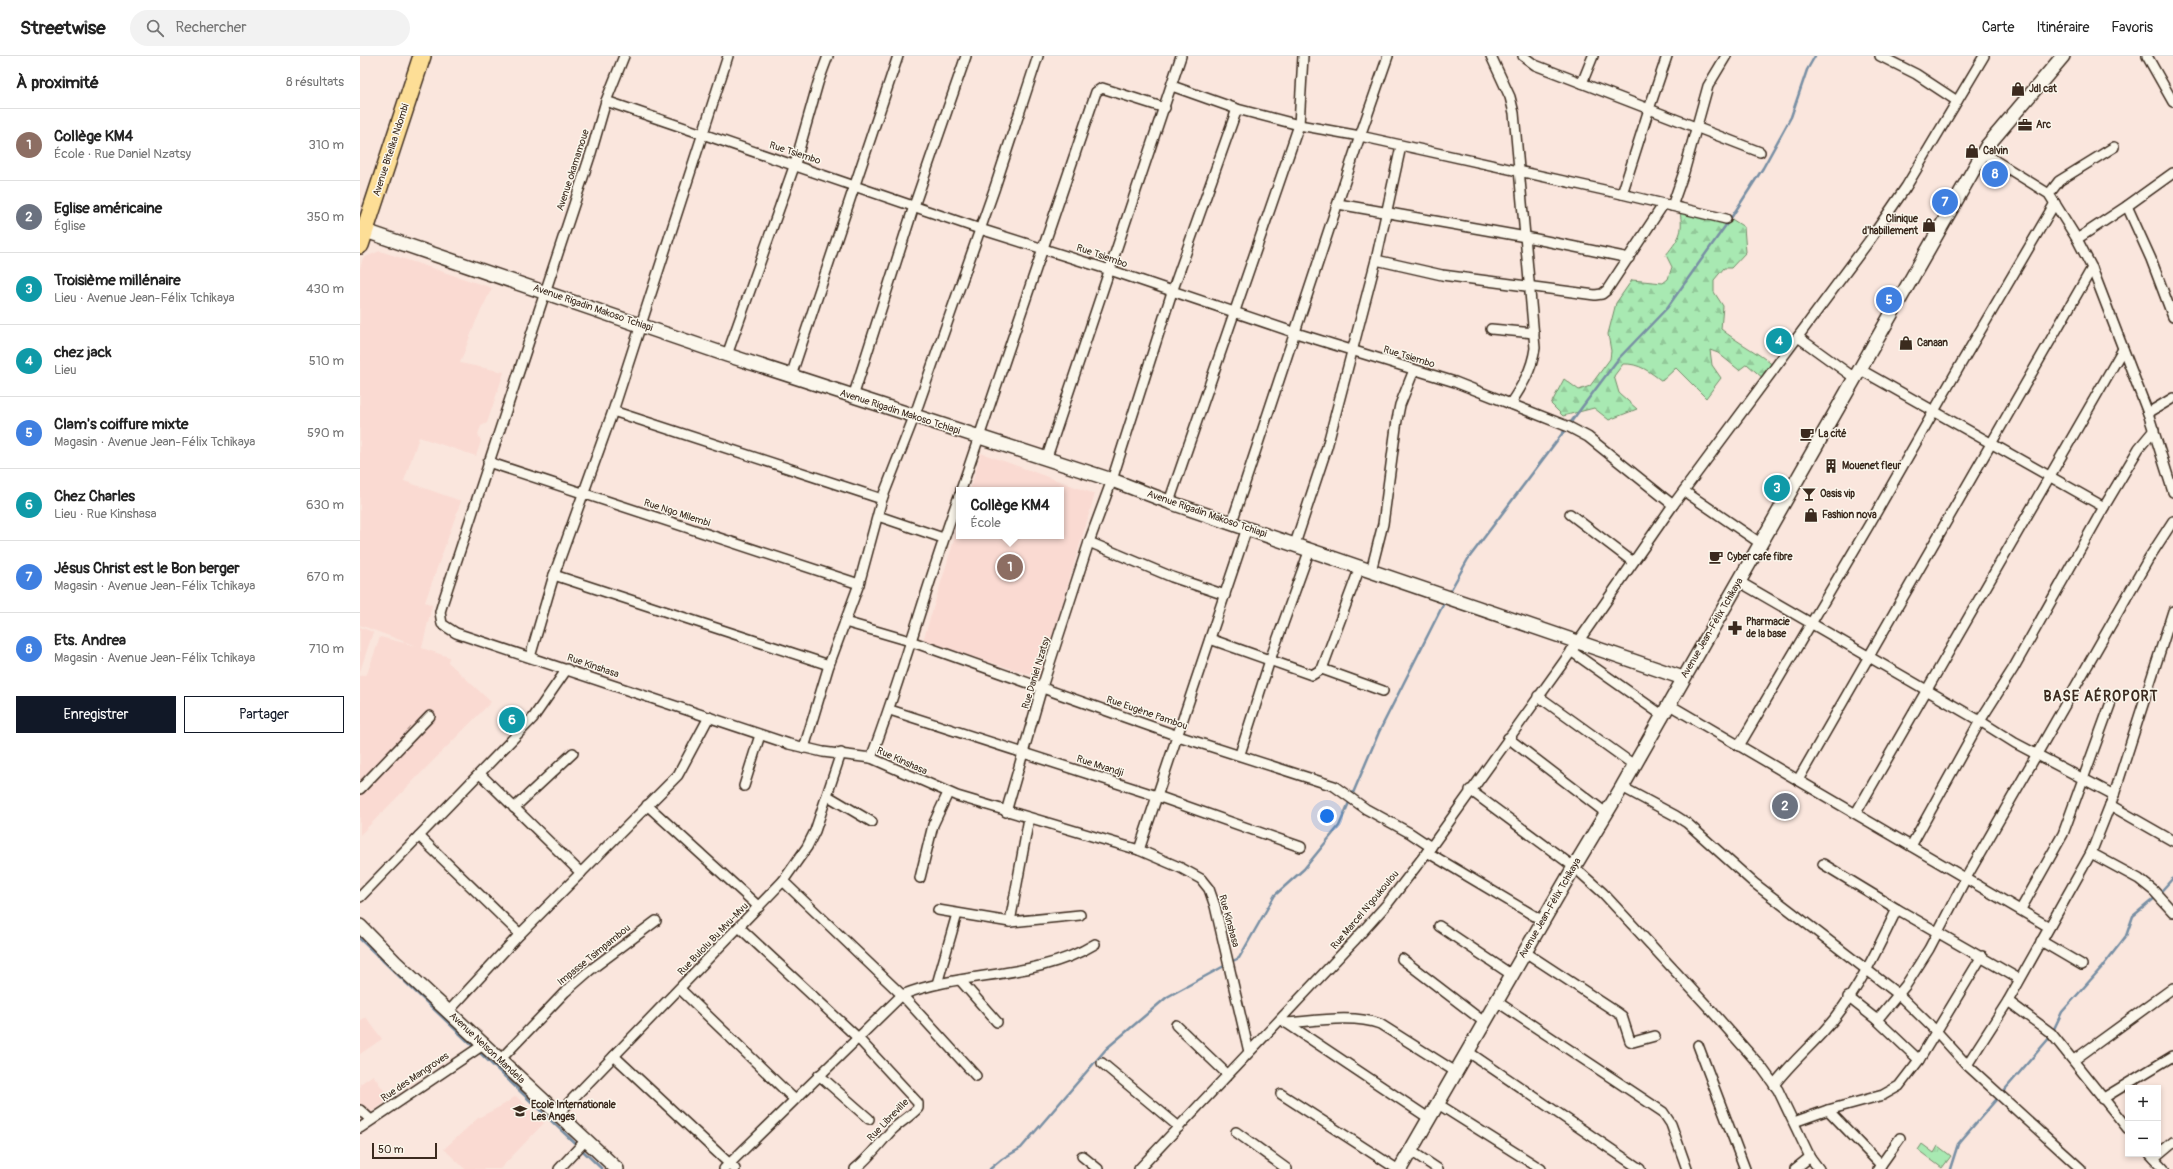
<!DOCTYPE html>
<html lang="fr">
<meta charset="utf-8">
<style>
:root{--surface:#fff;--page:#f2f2f2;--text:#222;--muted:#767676;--line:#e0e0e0;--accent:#111827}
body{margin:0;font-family:Pangolin,sans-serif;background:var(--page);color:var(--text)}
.controls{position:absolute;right:12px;bottom:12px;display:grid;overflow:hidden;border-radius:0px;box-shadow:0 2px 6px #0003}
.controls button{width:36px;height:36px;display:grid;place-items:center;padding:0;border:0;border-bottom:1px solid var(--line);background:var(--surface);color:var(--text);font:20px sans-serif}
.scale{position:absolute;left:12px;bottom:10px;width:65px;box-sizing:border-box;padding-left:4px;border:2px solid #3b2a1e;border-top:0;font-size:11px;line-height:14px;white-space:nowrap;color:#3b2a1e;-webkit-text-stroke:3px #fbf7ec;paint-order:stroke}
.you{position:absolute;left:967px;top:760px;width:14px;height:14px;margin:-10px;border:3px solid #fff;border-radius:50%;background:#1a73e8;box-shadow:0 0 0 6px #1a73e833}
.badge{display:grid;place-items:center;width:26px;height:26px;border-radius:50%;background:var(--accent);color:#fff;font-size:13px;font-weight:700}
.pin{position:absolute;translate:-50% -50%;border:2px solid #fff;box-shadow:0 1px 4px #0006}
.popup{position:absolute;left:596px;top:431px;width:108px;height:52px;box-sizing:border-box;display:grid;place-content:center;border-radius:0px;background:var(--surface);filter:drop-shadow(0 1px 3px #0005);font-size:13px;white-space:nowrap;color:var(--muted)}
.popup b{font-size:15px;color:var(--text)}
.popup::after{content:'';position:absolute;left:50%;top:100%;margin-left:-8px;border:8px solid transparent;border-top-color:var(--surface)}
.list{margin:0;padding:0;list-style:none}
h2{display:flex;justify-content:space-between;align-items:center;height:52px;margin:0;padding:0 16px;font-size:17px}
h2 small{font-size:13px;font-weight:400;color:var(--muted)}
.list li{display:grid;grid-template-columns:26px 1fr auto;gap:12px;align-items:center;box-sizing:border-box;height:72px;padding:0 16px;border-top:1px solid var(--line)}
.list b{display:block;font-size:15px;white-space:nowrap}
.list p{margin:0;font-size:13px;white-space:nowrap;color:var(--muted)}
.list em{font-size:13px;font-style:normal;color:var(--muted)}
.actions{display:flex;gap:8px;padding:12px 16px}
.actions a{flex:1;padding:9px 0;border:1px solid var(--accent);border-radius:0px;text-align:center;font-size:14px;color:var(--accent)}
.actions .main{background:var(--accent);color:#fff}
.icon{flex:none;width:22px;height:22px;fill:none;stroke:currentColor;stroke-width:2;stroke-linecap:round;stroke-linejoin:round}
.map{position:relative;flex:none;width:1813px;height:1113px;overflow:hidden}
header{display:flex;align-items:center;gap:24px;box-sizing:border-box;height:56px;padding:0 20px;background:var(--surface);border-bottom:1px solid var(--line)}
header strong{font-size:19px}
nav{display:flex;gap:22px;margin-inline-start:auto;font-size:14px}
.search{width:280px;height:36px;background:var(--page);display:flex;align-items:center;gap:10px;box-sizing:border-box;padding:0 14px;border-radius:22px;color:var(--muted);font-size:15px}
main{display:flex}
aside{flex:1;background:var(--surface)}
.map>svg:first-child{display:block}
.built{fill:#fadad2}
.grass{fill:url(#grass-tufts);stroke:#728a68}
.forest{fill:url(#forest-firs);stroke:#728a68}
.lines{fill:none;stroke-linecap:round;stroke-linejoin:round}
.stream{stroke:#788fa4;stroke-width:2.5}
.street-casing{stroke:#3b2a1e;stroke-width:12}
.secondary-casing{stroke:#3b2a1e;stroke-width:16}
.highway-casing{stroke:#3b2a1e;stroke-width:20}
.street{stroke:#fbf7ec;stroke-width:9}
.secondary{stroke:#fbf7ec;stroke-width:13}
.highway{stroke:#fdde96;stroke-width:17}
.labels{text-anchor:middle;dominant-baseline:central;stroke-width:3;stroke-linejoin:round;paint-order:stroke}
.poi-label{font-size:10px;font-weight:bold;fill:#3b2a1e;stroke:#fbf7ec;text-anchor:start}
.street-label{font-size:10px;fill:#3b2a1e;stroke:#fbf7ec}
.district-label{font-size:14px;font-weight:bold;letter-spacing:1px;fill:#3b2a1e;stroke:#fbf7ec}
</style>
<header>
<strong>Streetwise</strong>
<div class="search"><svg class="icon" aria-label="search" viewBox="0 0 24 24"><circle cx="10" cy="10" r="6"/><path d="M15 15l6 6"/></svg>Rechercher</div>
<nav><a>Carte</a><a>Itinéraire</a><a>Favoris</a></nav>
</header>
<main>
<aside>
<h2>À proximité<small>8 résultats</small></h2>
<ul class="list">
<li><span class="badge" style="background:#8d6e63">1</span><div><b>Collège KM4</b><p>École · Rue Daniel Nzatsy</p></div><em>310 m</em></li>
<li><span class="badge" style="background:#6b7280">2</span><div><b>Eglise américaine</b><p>Église</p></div><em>350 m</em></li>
<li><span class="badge" style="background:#0f9aa8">3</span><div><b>Troisième millénaire</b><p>Lieu · Avenue Jean-Félix Tchikaya</p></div><em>430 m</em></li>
<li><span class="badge" style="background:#0f9aa8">4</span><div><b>chez jack</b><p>Lieu</p></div><em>510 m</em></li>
<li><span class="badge" style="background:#3f7fe0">5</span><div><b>Clam's coiffure mixte</b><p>Magasin · Avenue Jean-Félix Tchikaya</p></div><em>590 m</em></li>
<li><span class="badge" style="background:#0f9aa8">6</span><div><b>Chez Charles</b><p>Lieu · Rue Kinshasa</p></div><em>630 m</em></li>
<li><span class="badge" style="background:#3f7fe0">7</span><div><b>Jésus Christ est le Bon berger</b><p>Magasin · Avenue Jean-Félix Tchikaya</p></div><em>670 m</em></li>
<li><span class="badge" style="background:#3f7fe0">8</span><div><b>Ets. Andrea</b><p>Magasin · Avenue Jean-Félix Tchikaya</p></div><em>710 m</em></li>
</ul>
<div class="actions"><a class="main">Enregistrer</a><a>Partager</a></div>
</aside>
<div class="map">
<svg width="1813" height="1113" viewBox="0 0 1813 1113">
<defs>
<pattern id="grass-tufts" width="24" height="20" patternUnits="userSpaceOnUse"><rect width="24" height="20" fill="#a8e9b2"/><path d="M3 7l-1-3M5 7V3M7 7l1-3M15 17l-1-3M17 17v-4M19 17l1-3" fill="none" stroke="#92c899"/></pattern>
<pattern id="forest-firs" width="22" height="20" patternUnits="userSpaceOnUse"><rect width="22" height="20" fill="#a8e9b2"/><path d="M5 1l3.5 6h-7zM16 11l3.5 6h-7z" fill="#92c899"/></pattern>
</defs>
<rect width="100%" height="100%" fill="#fae6dd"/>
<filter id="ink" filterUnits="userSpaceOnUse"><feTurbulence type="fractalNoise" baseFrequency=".025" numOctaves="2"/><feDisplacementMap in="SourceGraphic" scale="8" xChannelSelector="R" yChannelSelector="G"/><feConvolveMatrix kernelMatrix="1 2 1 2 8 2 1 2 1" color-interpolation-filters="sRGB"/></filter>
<g filter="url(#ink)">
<g class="built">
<path d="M20,195L132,232L116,265L100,307L144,316L127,367L121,370L118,378L121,385L116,400L59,381L44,425L101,445L65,546L72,549L62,592L89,601L88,606L131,646L0,779V620L7,618L20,581L56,590L0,569V212L3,202Z"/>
<path d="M621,397L735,438L680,622L563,585L599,468V480H701V434H610Z"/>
<path d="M0,571L13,576L0,615Z"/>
<path d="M6,961L22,983L0,998V965Z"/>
<path d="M13,1019L30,1043L10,1057L0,1048V1028Z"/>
<path d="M156,1040L184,1067L140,1113H105L84,1093L118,1062L143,1049Z"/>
</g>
<path class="grass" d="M1562,1088L1574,1097L1578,1090L1591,1100L1582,1112L1558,1094Z"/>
<path class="forest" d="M1319,151L1367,160L1384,171L1386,196L1371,212H1364L1354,224V236L1363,250L1361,273C1378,287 1398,296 1415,311L1405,324L1387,308L1379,314L1358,297L1350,294L1352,309L1361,322L1346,342L1316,312L1302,325C1290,316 1279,307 1263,308L1254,320L1259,337L1277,353L1249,364L1234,352L1203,360L1191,348L1204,323L1219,334L1230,330L1250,303L1251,295L1248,278L1256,247L1272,224L1303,227L1308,223L1312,211L1306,199C1321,180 1324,175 1319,151Z"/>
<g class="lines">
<g class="stream">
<path d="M1089,537L1108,503L1259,302L1307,252L1371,162L1403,112L1431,61L1447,14L1455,0"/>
<path d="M0,883L242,1113"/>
<path d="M871,906L879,902L915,839L944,813L979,770L1019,676L1085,545"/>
<path d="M1693,975L1702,956L1742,911L1766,880L1773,860L1796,841L1813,822"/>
<path d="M630,1113L642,1103L661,1092L747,992L807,941L866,909"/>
<path d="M1590,1113L1598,1088L1691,980"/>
</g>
<defs>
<g id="street">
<path d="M264,0L246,45L231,97L83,546L80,556L82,568L96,577L429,688L463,696L511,702L597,740L779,794L821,812L841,823L849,833L855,850L889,996"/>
<path d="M1131,0L1150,41L1154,57L1175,292C1172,314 1162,330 1150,348"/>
<path d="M1163,0L1175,9L1289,53L1262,138"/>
<path d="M1307,0L1289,53L1400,96"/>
<path d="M1520,0L1556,18L1597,45"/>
<path d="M1787,0L1813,46"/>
<path d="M1222,27L1233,0"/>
<path d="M812,30L877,53L939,69L1000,80L1262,138L1366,163"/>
<path d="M246,45L620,173L750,214L936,277L1095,326L1209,371L1228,381L1313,449"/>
<path d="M1623,97L1689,138L1717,183L1732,212L1788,357L1813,436"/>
<path d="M1689,138L1699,125L1754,91"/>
<path d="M978,148L1166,181L1269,202"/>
<path d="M1312,150L1324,116L1348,30L1366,0"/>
<path d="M1767,150L1791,203L1813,261"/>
<path d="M1717,183L1767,150L1813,117"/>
<path d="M1016,204L1082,219L1235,239L1242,238L1247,234L1303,149"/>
<path d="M1131,273L1174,277"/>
<path d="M1438,281L1496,323"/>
<path d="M367,299L435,108L458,27L468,0"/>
<path d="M1501,314L1744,451"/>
<path d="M431,320L538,0"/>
<path d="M493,341L554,150L606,0"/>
<path d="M253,355L522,443"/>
<path d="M1788,357L1813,342"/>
<path d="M686,404L821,0"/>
<path d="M128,406L499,528"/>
<path d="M601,434L736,36L742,32L805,52"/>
<path d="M1324,435L1400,487"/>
<path d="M809,446L939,69L943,0"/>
<path d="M1210,458L1273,506"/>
<path d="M518,460L583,482"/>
<path d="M872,466L1000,80L1028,0"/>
<path d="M729,486L812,521L865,539"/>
<path d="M935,488L967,391L1016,204L1041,90"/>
<path d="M1011,515L1023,468L1037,364L1040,349L1054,314"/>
<path d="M194,519L469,609"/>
<path d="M1378,525L1620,665L1655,687L1754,739"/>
<path d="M485,566L550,585L818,680L974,730L1006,753L1050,777L1071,791"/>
<path d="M850,583L952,619L962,613L1000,511"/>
<path d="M1211,595L1302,659"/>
<path d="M170,601L194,519L253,355L368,0"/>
<path d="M962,613L1023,635"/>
<path d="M1178,640L1274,709"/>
<path d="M1308,648L1689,871"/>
<path d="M530,654L797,740L941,791"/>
<path d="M1148,682L1246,757"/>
<path d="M1379,690L1509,469L1602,306L1695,147"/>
<path d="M444,692L469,609L499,528L522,443L554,361L634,134L678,0"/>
<path d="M880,698L910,604L950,493"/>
<path d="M511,702C544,616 567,527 599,440"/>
<path d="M120,718L221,817"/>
<path d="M1438,724L1732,212"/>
<path d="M384,730L400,679"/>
<path d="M1262,731L1316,760L1327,767L1394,827L1538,938L1577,976L1607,1009L1721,1113"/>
<path d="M0,733L70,660"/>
<path d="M1110,734L1214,811L1243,837L1350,953L1402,1012L1418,1034L1450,1101L1459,1113"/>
<path d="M468,740L512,766"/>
<path d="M287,749L399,851"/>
<path d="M1750,749L1813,785"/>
<path d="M154,752L213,697"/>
<path d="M646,756L682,631L729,486L752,424L812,236L877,53"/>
<path d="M1496,757L1763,293"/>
<path d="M59,780L160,878"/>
<path d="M1551,790L1620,665L1653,613L1744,451L1779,392L1794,374"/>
<path d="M779,794L887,472"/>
<path d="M1067,796L1183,865"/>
<path d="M1731,797L1779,823L1794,835L1813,856"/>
<path d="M1463,808L1537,853L1659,923"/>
<path d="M560,822L573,769L588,737"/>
<path d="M423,825L542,939L616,1020"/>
<path d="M0,841L173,662L207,613"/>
<path d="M1661,853L1703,778L1750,649"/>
<path d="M578,854L650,866L720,859"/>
<path d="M650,866L669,762"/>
<path d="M1079,870L1152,919"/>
<path d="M379,871L497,981L558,1047V1052C551,1060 540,1066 532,1074C520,1087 509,1102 495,1113"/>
<path d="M1681,885L1722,909"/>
<path d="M1165,896L1258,957L1262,960L1270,985L1273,986L1295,980"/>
<path d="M1042,903L1124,966"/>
<path d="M600,924L637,966"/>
<path d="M577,928L597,858"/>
<path d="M320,933L434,1043"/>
<path d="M1488,941L1517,964L1559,1004"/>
<path d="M1136,945L1303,1056L1311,1068L1327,1113"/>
<path d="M1648,945L1691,977L1768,1073"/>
<path d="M88,956L160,878L318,719L349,661"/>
<path d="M1517,964L1546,929L1569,893L1606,822L1789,502L1813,465"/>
<path d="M925,966L1070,1063"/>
<path d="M926,967C954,965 994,958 1020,968L1096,1016"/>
<path d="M816,969L867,1018"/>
<path d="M1338,989L1385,1113"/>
<path d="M1107,995L1280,1113"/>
<path d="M254,1000L375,1113"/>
<path d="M1714,1004L1813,932"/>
<path d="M139,1005L205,936L229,915L296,865"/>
<path d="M742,1007L819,1071"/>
<path d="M1607,1009L1648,945L1731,797L1754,739L1813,555"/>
<path d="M459,1019L509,1063"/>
<path d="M1414,1029C1433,1004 1456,986 1475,962C1501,929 1519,890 1537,853"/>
<path d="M921,1038L1037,1113"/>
<path d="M1742,1043L1813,1000"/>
<path d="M1078,1048L1181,1113"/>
<path d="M0,1054L11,1064"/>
<path d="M1468,1054L1521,1109"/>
<path d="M198,1058L423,825L447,791L455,775L481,697"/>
<path d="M1434,1066L1468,1054L1523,1039L1539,1030L1559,1004L1622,900"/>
<path d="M0,1072L123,989"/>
<path d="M876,1076L927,1113"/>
<path d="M1051,1095L1078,1113"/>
<path d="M1790,1098L1804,1113"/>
<path d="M722,1100L738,1113"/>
<path d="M1794,1102L1813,1086"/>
<path d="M199,1113L226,1084"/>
<path d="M364,1113L542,939C604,914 676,924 735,888"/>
<path d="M779,1113L994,885L1028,847L1071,791L1218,586L1313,449L1509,185L1546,131L1624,0"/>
<path d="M1435,1113L1450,1101"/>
<path d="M1518,1113L1540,1082"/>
</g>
<g id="secondary">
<path d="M0,173L367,299L752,424L809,446L1323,622"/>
<path d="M0,870L35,906L257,1113"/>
<path d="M1040,1113L1214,811L1262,731L1627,90L1703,0"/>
</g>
<path id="highway" d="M0,189L62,0"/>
</defs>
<use href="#street" class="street-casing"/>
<use href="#secondary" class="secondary-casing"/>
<use href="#highway" class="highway-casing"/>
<use href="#street" class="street"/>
<use href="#secondary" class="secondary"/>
<use href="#highway" class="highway"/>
</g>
</g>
<defs>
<symbol id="shop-bare" viewBox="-9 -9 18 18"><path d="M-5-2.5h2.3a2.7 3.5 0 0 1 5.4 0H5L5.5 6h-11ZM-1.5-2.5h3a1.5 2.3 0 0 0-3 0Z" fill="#3b2a1e" stroke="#fbf7ec" stroke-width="2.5" paint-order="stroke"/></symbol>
<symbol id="office-bare" viewBox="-9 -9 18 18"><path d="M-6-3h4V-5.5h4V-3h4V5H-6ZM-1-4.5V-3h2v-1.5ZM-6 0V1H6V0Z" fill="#3b2a1e" stroke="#fbf7ec" stroke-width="2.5" paint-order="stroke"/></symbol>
<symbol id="cafe-bare" viewBox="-9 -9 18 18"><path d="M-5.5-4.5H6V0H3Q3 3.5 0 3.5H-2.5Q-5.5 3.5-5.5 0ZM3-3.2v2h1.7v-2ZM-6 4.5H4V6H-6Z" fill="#3b2a1e" stroke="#fbf7ec" stroke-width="2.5" paint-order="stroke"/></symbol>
<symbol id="building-bare" viewBox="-9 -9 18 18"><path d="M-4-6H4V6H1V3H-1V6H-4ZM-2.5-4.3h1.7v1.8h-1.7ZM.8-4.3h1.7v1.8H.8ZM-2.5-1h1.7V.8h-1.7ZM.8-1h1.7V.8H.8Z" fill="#3b2a1e" stroke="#fbf7ec" stroke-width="2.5" paint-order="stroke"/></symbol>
<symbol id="bar-bare" viewBox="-9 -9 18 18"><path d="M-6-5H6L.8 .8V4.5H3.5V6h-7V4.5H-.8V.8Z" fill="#3b2a1e" stroke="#fbf7ec" stroke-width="2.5" paint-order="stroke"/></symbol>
<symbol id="pharmacy-bare" viewBox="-9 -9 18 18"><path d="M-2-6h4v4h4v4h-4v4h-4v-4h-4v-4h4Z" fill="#3b2a1e" stroke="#fbf7ec" stroke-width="2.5" paint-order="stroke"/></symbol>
<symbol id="school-bare" viewBox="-9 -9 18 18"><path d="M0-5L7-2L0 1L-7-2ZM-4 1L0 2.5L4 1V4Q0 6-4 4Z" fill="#3b2a1e" stroke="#fbf7ec" stroke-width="2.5" paint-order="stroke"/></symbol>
</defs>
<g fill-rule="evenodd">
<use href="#shop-bare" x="1648" y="23" width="20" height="20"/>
<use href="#office-bare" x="1655" y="59" width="20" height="20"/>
<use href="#shop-bare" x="1602" y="85" width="20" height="20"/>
<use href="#shop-bare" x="1559" y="159" width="20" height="20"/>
<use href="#shop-bare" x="1536" y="277" width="20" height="20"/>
<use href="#cafe-bare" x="1437" y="368" width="20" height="20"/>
<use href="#building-bare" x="1461" y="400" width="20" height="20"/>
<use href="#bar-bare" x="1439" y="428" width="20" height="20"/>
<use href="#shop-bare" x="1441" y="449" width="20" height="20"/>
<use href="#cafe-bare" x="1346" y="491" width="20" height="20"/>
<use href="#pharmacy-bare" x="1365" y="562" width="20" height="20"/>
<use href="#school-bare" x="150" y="1045" width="20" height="20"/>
</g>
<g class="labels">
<g class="poi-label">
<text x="1669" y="33">Jdl cat</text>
<text x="1676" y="69">Arc</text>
<text x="1623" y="95">Calvin</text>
<text x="1558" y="163" text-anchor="end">Clinique<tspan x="1558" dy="12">d'habillement</tspan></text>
<text x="1557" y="287">Canaan</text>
<text x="1458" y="378">La cité</text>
<text x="1482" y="410">Mouenet fleur</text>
<text x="1460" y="438">Oasis vip</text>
<text x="1462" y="459">Fashion nova</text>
<text x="1367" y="501">Cyber cafe fibre</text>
<text x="1386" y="566">Pharmacie<tspan x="1386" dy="12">de la base</tspan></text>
<text x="171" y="1049">Ecole Internationale<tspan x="171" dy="12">Les Anges</tspan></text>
</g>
<g class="street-label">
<text transform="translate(31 94) rotate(-72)">Avenue Bitelika Ndombi</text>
<text transform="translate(435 97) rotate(18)">Rue Tsiembo</text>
<text transform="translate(213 114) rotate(-72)">Avenue okamamoue</text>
<text transform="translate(742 200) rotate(19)">Rue Tsiembo</text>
<text transform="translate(233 252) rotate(19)">Avenue Rigadin Makoso Tchiapi</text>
<text transform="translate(1049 301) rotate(17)">Rue Tsiembo</text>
<text transform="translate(540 356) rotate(18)">Avenue Rigadin Makoso Tchiapi</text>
<text transform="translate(317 457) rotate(18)">Rue Ngo Milembi</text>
<text transform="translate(847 458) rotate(19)">Avenue Rigadin Makoso Tchiapi</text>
<text transform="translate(1352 572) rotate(-60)">Avenue Jean-Félix Tchikaya</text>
<text transform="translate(233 610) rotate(19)">Rue Kinshasa</text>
<text transform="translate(676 617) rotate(-73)">Rue Daniel Nzatsy</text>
<text transform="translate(787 657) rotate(19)">Rue Eugène Pambou</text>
<text transform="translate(542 705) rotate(24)">Rue Kinshasa</text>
<text transform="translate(740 710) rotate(18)">Rue Mvandji</text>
<text transform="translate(1190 852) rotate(-60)">Avenue Jean-Félix Tchikaya</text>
<text transform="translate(1005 854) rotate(-50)">Rue Marcel N'goukoulou</text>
<text transform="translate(869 865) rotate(75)">Rue Kinshasa</text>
<text transform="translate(353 883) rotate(-46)">Rue Bulolu Bu Mvu-Mvu</text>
<text transform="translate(234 899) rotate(-39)">Impasse Tsimpambou</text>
<text transform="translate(127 992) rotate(43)">Avenue Nelson Mandela</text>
<text transform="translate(55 1021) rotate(-34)">Rue des Mangroves</text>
<text transform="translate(528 1064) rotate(-46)">Rue Libreville</text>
</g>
<g class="district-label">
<text x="1741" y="640">BASE AÉROPORT</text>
</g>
</g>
</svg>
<div class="controls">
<button>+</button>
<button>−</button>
</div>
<div class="scale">50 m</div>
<div class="you"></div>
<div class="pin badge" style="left:650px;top:511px;background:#8d6e63">1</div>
<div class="popup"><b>Collège KM4</b>École</div>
<div class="pin badge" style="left:1425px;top:750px;background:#6b7280">2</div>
<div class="pin badge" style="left:1417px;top:432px;background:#0f9aa8">3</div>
<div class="pin badge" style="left:1419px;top:285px;background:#0f9aa8">4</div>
<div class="pin badge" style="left:1529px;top:244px;background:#3f7fe0">5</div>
<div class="pin badge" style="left:152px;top:664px;background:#0f9aa8">6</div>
<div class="pin badge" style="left:1585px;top:146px;background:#3f7fe0">7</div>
<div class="pin badge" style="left:1635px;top:118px;background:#3f7fe0">8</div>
</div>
</main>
